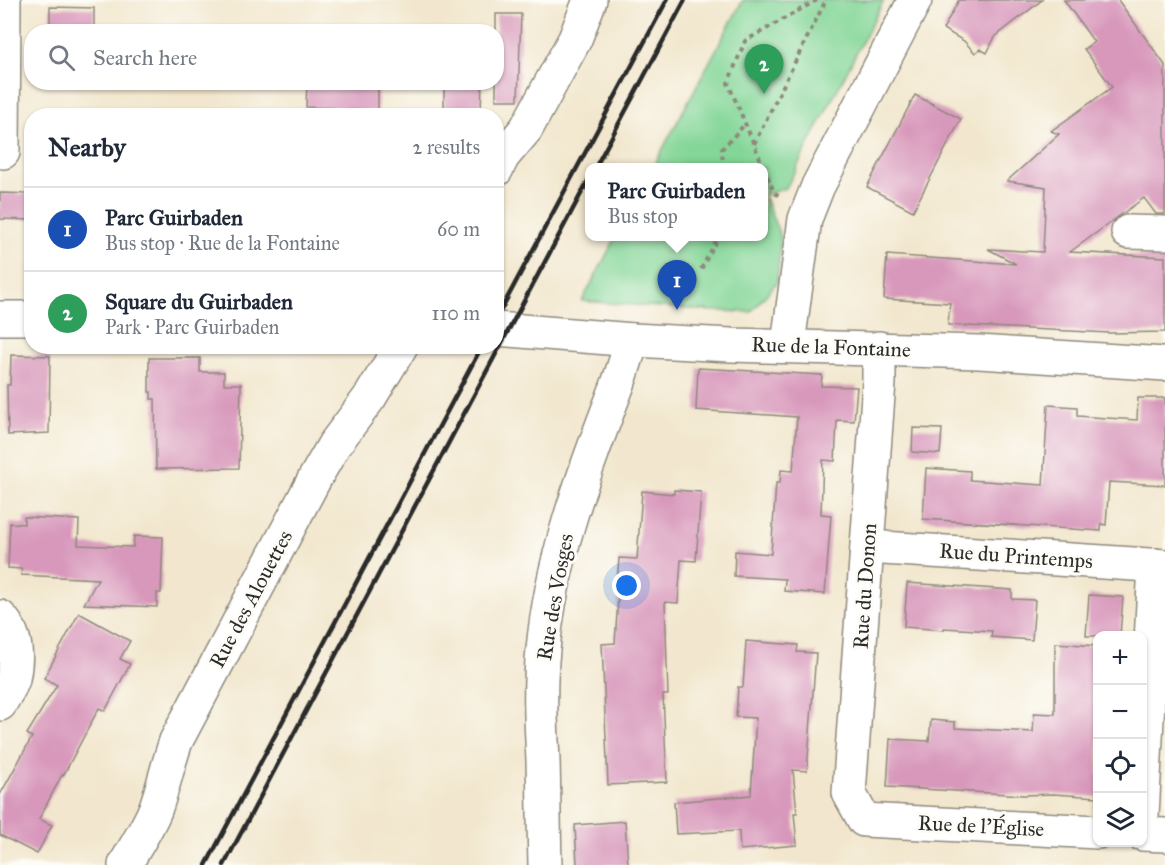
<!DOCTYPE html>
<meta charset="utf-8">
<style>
:root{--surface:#fff;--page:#f6f6f7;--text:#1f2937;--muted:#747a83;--line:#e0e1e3;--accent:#d1495b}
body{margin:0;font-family:"IM FELL Great Primer",serif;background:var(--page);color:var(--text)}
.controls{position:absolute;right:18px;bottom:18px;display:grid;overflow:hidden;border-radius:12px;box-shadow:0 2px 4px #0004}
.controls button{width:54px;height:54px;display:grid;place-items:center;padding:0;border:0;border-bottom:2px solid var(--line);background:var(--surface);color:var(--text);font:30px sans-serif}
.you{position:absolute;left:627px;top:586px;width:21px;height:21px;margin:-15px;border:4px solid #fff;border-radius:50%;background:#1a73e8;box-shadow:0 0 0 9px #1a73e833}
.badge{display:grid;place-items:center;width:39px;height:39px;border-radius:50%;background:var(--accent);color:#fff;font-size:20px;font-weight:700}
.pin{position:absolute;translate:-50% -50px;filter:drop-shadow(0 2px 3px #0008)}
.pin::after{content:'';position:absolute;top:32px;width:21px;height:18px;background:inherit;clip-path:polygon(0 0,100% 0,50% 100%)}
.popup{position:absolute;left:585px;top:163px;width:183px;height:78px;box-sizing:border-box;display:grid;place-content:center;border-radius:12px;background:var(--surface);filter:drop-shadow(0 2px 4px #0005);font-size:20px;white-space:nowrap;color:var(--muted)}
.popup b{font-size:22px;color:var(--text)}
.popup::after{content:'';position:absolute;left:50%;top:100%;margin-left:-12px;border:12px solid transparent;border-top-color:var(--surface)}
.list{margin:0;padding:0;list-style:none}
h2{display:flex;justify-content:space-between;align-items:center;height:78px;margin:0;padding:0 24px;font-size:26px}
h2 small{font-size:20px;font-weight:400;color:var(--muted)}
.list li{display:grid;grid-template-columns:39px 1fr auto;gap:18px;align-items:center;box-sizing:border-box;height:84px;padding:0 24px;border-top:2px solid var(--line)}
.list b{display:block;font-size:22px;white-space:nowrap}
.list p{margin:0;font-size:20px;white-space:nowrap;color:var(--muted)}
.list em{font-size:20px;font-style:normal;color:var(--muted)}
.icon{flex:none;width:33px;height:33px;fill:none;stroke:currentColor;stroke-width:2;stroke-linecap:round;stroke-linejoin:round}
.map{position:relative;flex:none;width:1165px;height:865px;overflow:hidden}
.search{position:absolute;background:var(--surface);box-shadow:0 2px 4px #0004;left:24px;top:24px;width:480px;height:66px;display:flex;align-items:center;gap:15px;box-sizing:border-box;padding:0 21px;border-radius:24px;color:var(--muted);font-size:22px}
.panel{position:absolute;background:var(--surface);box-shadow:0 2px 4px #0004;left:24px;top:108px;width:480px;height:246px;border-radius:24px}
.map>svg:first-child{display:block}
.green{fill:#83d697;stroke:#578061;stroke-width:1.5}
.building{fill:#d898bb}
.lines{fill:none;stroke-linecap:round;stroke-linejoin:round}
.minor-casing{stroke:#8e897c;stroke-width:36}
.path{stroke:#8e897c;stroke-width:4;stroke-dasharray:4.5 4.5;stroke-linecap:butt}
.minor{stroke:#fff;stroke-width:33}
.rail{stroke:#2b2b2b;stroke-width:4.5}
.labels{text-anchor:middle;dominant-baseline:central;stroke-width:6;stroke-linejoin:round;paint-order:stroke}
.street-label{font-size:21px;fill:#2b2b2b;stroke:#fdfcf7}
</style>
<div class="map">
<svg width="1165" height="865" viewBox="0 0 1165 865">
<rect width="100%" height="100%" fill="#fdfcf7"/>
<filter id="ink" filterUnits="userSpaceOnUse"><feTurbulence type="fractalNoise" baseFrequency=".0167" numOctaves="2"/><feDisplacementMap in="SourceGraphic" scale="12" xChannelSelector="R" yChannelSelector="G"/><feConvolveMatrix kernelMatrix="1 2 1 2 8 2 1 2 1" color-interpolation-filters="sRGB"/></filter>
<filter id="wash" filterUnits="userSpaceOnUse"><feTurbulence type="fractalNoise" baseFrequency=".008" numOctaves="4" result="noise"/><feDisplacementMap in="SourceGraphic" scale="24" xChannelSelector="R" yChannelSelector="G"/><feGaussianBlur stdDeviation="1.35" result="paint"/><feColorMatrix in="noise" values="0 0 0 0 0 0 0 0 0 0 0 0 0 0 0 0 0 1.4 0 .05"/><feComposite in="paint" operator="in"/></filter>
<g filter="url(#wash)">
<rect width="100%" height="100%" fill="#f2e7ce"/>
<g class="green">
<path d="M743,0H884L786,188L764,195V168L653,167Z"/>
<path d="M764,196L781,238L777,282L751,312L714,311L582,301L616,237L764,236Z"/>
</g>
<g id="blocks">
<g class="building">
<path d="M959,0H1042L995,37L987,53L980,49L975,53L964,41L943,29Z"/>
<path d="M1064,0H1118L1165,65V214H1156L1144,198L1070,252L1165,257V332L1110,333L948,325L950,303L884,299L887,255L1016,264L988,249L1043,252L1046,187L1007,181L1059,134L1051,131L1112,87L1084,49L1094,42Z"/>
<path d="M50,7L94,8V32H50Z"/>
<path d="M496,14H521L518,100H496Z"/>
<path d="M307,82H378V111L332,110L333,108L306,107Z"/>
<path d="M444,82H482L481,110H444Z"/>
<path d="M915,95L961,119L913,211L867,187Z"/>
<path d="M0,193L32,194V220L0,219Z"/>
<path d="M11,355L50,356L49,433L8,435L7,385H10Z"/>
<path d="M149,358H200V372H224V384H241L239,468L156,469L155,399H151V392H149Z"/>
<path d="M698,368L822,375L821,386L857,387L854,421L837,420L835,461L823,460L821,514L831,515L825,594L784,591L785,579L734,576L735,551L771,554L776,483H780L781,470L793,471L797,417L696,410Z"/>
<path d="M1138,398H1165V485L1109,482L1106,525L1101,524V531L923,519L926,468L970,471V480L1043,485L1048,405L1077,407V416L1137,420Z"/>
<path d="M913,428L942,429L940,454L912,452Z"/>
<path d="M674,490L701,492L696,561L681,560L678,603L665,602L668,695H663L667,782L608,785L602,644L615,643L619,583H617L619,558L637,559L642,491L674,494Z"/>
<path d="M24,517L79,520L78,545L133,547L134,536L163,537L161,593H157V607L84,604L98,579L21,575L22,569L8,568L10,523L24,524Z"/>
<path d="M907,583L1012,590V599L1035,600L1032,640L991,637L992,631L944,628V630L904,627Z"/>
<path d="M1089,595L1123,597L1120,636H1086Z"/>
<path d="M79,613L130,641L120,659L130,664L105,711L99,708L63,776L62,775L39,819L52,825L37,854L0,835V795L32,737L27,734L57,685L44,678Z"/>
<path d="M746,641L798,645L797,652L816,653L807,771L793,770L797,813H794L797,845L740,850L739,831L676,834L674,802L751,795L756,718L736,717L738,687H743Z"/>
<path d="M1055,643L1098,646V797L1053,794L1024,795L887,787L890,739L929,741L931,720L955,722V728L1033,732L1034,713L1055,714Z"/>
<path d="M625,821L628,865H577L575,825Z"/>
</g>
</g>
</g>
<g filter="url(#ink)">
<use href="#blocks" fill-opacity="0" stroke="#8e897c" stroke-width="1.5"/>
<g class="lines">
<defs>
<g id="minor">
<path d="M3,152L4,0"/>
<path d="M496,170L503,156L526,129L575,39L590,0"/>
<path d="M1128,232L1165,233"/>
<path d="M0,318H32"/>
<path d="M496,329L633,340L731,345L979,352L1165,364"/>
<path d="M789,346L790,329L805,219L818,186L915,0"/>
<path d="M879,348V382L849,793L864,820L1098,832"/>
<path d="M867,547L1165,566"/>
<path d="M0,617C17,634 18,656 13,679C11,687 4,696 0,704"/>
<path d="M1142,816L1155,565"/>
<path d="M1142,834L1165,835"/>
<path d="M125,865C135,847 147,829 155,810C163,788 168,764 176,741L315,478L334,445L370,397L401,346"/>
<path d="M545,865C544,830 544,795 543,760C541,723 539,687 543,650C551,560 583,475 615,392C622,375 626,357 633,340"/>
</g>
</defs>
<use href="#minor" class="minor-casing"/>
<g class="path">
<path d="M754,144L826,0"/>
<path d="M723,168L722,149L745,124"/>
<path d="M764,168L728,83L745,41L817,0"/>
<path d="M764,168L774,192L779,196"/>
<path d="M701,269L719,236"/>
</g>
<use href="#minor" class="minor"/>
<g class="rail">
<path d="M595,168L685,0"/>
<path d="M496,319L667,0"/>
<path d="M206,865L482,346"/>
<path d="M224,865L590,177"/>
</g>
</g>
</g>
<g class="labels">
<g class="street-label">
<text transform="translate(831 347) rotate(2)">Rue de la Fontaine</text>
<text transform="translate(1016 556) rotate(4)">Rue du Printemps</text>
<text transform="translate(865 586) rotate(-86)">Rue du Donon</text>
<text transform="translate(555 597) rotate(-80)">Rue des Vosges</text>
<text transform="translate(251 599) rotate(-62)">Rue des Alouettes</text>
<text transform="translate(981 826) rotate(3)">Rue de l'Église</text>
</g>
</g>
</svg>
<div class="controls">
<button>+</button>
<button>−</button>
<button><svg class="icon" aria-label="locate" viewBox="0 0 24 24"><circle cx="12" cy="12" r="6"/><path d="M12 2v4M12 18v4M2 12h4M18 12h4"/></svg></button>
<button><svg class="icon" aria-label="layers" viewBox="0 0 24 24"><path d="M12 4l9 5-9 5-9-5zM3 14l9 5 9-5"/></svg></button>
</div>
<div class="you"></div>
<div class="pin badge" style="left:677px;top:310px;background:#1a4fb4">1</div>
<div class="popup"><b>Parc Guirbaden</b>Bus stop</div>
<div class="pin badge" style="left:764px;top:94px;background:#2e9e5b">2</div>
<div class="search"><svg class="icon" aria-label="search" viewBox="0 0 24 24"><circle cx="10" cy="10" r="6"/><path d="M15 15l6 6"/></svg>Search here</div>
<section class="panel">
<h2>Nearby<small>2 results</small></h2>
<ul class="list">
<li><span class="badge" style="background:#1a4fb4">1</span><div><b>Parc Guirbaden</b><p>Bus stop · Rue de la Fontaine</p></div><em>60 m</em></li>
<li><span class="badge" style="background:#2e9e5b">2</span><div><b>Square du Guirbaden</b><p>Park · Parc Guirbaden</p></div><em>110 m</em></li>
</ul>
</section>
</div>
